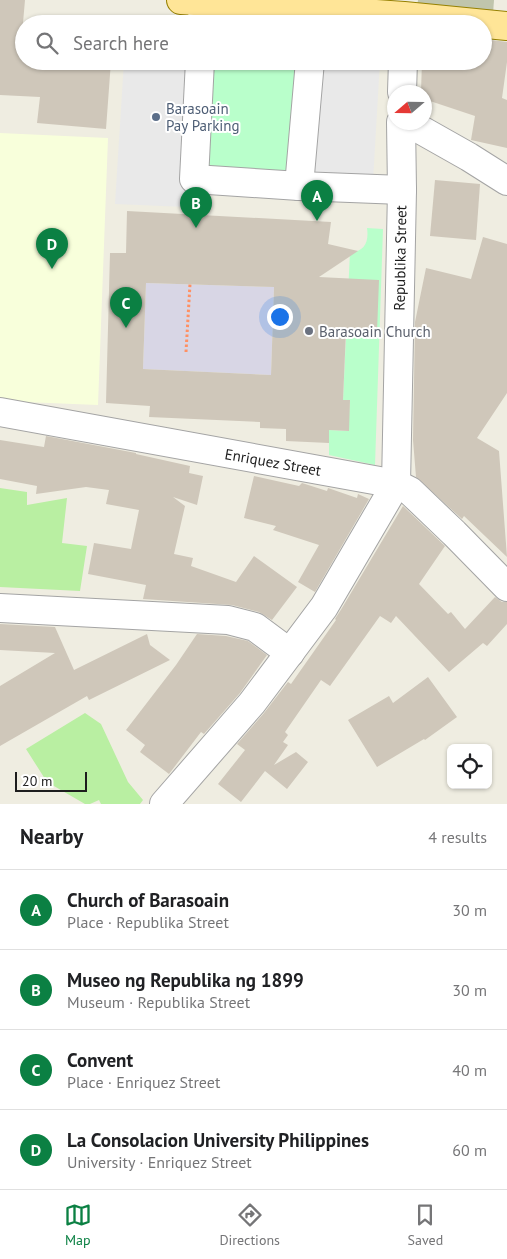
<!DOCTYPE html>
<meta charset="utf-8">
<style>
:root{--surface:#fff;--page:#f6f6f6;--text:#202124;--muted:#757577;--line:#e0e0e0;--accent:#0b8043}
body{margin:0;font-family:"PT Sans",sans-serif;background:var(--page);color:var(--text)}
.controls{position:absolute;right:15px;bottom:15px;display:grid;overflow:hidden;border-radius:8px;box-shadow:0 1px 4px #0004}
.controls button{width:45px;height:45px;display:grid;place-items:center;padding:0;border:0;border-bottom:1px solid var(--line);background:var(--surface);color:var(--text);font:25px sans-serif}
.compass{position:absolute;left:387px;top:85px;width:45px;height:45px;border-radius:50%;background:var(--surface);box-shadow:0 1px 4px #0004;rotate:250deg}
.scale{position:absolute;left:15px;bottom:12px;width:72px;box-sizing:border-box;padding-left:5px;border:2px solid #1d1d1d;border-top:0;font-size:14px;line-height:18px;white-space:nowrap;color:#1d1d1d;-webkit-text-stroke:4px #fff;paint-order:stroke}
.you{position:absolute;left:279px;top:316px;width:18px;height:18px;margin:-12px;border:4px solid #fff;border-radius:50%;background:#1a73e8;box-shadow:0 0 0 8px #1a73e833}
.badge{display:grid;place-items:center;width:32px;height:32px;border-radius:50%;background:var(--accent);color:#fff;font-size:16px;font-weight:700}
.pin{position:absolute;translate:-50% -41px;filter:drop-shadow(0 1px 2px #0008)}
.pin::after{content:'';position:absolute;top:26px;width:18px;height:15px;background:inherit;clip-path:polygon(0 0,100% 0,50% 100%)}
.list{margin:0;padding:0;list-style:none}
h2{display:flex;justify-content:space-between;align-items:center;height:65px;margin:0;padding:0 20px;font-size:21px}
h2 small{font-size:16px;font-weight:400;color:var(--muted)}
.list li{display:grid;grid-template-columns:32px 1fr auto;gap:15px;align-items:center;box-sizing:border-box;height:80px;padding:0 20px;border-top:1px solid var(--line)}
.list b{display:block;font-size:19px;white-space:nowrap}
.list p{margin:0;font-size:16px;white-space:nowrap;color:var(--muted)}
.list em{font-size:16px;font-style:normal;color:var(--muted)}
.icon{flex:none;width:28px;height:28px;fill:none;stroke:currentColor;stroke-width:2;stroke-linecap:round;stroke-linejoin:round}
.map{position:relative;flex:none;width:507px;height:804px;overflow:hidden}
.search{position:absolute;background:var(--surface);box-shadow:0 1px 4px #0004;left:15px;right:15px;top:15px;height:55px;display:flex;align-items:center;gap:12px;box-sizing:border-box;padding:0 18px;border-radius:28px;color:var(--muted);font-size:19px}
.sheet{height:385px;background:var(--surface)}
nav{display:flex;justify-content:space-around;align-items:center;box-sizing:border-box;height:70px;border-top:1px solid var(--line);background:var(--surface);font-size:14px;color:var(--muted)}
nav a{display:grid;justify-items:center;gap:2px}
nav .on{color:var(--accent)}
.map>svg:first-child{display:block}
.education{fill:#f8ffdb}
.construction{fill:#c0c5ac}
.grass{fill:#b9efa2}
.park{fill:#b9ffcb}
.parking{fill:#e9e9e9}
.plaza{fill:#d8d6e5}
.building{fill:#cfc7ba;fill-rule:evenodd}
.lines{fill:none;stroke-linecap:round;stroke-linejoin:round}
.minor-casing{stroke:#a4a4a4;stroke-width:30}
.major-casing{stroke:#968000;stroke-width:30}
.path{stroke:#ff9063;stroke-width:3;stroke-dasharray:2.5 2.5;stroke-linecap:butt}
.minor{stroke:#fff;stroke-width:28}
.major{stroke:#ffe597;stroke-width:28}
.service-dot{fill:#5c6f8a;stroke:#fff;stroke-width:2}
.worship-dot{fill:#6b7280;stroke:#fff;stroke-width:2}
.labels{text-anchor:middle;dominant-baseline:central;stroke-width:4;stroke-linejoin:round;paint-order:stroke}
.service-label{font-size:15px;fill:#4e5e75;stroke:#fff;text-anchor:start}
.street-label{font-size:15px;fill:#1d1d1d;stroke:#fff}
.worship-label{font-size:15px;fill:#5b616d;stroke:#fff;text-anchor:start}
</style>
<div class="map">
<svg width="507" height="804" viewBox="0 0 507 804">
<rect width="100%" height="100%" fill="#efede1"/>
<path class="education" d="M0,133L108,138L98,405L0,401Z"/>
<path class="construction" d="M418,0H494L493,14L417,7Z"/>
<g class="grass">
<path d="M0,488L27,492V505L67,498L62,543L87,546L80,591L0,587Z"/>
<path d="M85,713L101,724L128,782L143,800L140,804H101L99,800L90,804H85L47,782L26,749Z"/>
</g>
<g class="park">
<path d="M207,61H301L293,177L200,171Z"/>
<path d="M367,228L383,229L375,465L329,455V430L348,431L350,400H343L350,252C365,252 369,241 367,228Z"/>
</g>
<g class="parking">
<path d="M124,61H195L186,207L115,204Z"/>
<path d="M312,61H380L373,181L306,176Z"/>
</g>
<path class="plaza" d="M146,283L274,287L271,375L143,369Z"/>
<g class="building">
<path d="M0,0H25L20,57H24V61H111L106,129L37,123L40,97L0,95Z"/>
<path d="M483,39L507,42V62L502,98L507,100V148L471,140L475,116L424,99V92H421L422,61H483Z"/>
<path d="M435,180L480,184L476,240L430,236Z"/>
<path d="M127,211L331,222L328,244L358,251L319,277L379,280L377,332L346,331L343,400H350L349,431L329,430V443L286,441V429L260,428V422L149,417L150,406L106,403L110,253H126ZM146,283L274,287L271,375L143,369Z"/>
<path d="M483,237L507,244V393L477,438L499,451L507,557L464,516L462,519L416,477L413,440L415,322L426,268L471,279Z"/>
<path d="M46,436L136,453V454L190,466L189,473L203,476L197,505L173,497L185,506L174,554L193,558L191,566L236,582L254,556L297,587L272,620L259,612L232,605L143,599L146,585L88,574L94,543L131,549L139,510L106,504L109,490L86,487L36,494L37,486L0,479V440L44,447Z"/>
<path d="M254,476L299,486L302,483L327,491L328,488L357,498L358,494L369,499L315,592L298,582L319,545L273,530L276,526L244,518Z"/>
<path d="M403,506L445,546L419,584L448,614L451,612L465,629L495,597L502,602H507V624L487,646L483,643L449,672L396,616L391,623L380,616L330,686L321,680L285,732L288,735L283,742L288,745L274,765L296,752L308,762L287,789L265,771L241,802L218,784L245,750L237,744L264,713L288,682L291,684L336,620L335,619L342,608Z"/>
<path d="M0,624L55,627L74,670L147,634L150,645L170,660L89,700L87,696L0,746V686L55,653L0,650Z"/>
<path d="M197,634L226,636L248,641L267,655L240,693L204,734L201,732L169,774L140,752L145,745L126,730L176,665Z"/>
<path d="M428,677L457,717L425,740L424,739L377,767L348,720L389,696L393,703Z"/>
</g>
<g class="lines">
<defs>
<g id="minor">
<path d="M202,24L203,2"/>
<path d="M200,61L194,179L299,186L310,61"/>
<path d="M402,92L403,61"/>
<path d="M407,122L469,157L507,181"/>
<path d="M299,186L402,190"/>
<path d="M0,412L396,484L410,491L454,533L507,587"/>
<path d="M0,608L228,620L255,627L290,653"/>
<path d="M164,804L252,703L324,607L396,484L402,190L401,122"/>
</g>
<path id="major" d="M181,0L404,16L507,26"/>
</defs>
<use href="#minor" class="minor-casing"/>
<use href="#major" class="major-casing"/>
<g class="path">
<path d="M192,215V203"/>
<path d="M186,352L190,284"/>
</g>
<use href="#minor" class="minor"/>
<use href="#major" class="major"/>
</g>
<circle class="service-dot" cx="156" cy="117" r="5"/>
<circle class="worship-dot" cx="309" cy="331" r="5"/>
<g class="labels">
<g class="service-label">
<text x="166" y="108">Barasoain<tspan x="166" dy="17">Pay Parking</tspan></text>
</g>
<g class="street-label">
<text transform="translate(400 258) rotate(-89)">Republika Street</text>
<text transform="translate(273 462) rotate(10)">Enriquez Street</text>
</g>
<g class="worship-label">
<text x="319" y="331">Barasoain Church</text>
</g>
</g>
</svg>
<div class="controls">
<button><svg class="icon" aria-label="locate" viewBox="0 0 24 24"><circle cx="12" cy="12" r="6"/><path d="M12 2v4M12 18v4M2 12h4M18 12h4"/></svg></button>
</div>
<svg class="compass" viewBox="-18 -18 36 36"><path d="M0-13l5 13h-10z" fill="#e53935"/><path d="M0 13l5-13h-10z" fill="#757577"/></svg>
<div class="scale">20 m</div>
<div class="you"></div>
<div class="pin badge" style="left:317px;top:221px">A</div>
<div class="pin badge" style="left:196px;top:228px">B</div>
<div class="pin badge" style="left:126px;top:328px">C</div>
<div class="pin badge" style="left:52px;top:269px">D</div>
<div class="search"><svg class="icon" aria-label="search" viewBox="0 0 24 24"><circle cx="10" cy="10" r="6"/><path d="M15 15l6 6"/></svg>Search here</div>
</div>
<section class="sheet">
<h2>Nearby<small>4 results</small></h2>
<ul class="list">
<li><span class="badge">A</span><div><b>Church of Barasoain</b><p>Place · Republika Street</p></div><em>30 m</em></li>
<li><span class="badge">B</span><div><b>Museo ng Republika ng 1899</b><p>Museum · Republika Street</p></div><em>30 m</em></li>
<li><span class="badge">C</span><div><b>Convent</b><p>Place · Enriquez Street</p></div><em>40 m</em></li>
<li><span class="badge">D</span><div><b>La Consolacion University Philippines</b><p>University · Enriquez Street</p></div><em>60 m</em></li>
</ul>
</section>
<nav>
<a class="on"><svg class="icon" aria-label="map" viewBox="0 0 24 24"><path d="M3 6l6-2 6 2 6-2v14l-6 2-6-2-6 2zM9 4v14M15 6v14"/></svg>Map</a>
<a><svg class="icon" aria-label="directions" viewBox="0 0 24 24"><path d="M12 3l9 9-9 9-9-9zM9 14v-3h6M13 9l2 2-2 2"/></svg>Directions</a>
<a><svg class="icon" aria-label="saved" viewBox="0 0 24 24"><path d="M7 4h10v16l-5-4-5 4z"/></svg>Saved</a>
</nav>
